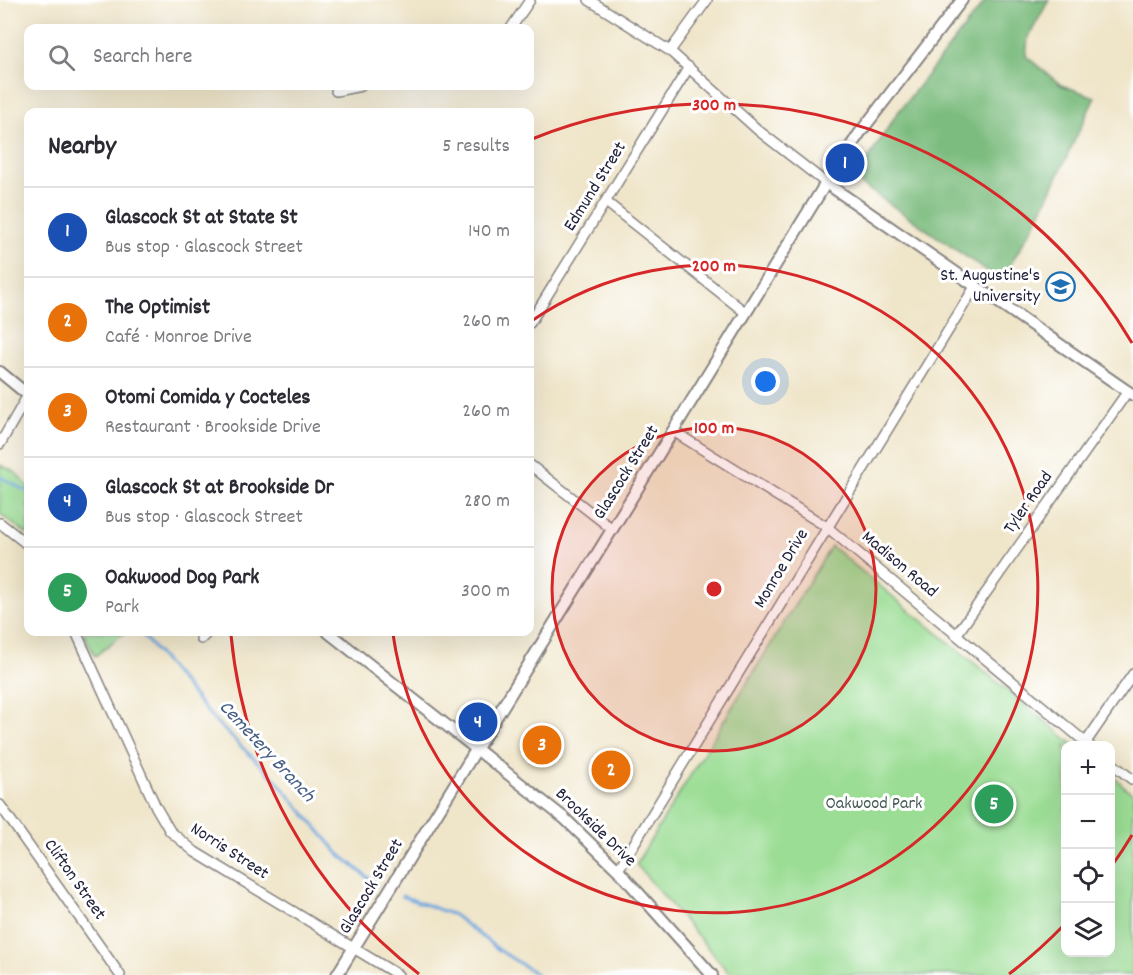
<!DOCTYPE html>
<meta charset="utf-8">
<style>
:root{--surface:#fff;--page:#f7f7f7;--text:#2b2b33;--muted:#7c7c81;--line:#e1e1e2;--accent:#7c3aed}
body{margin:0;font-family:Dekko,sans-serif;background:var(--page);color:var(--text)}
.controls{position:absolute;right:18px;bottom:18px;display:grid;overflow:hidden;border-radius:12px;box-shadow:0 6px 24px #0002}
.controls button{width:54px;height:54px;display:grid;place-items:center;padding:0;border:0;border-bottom:2px solid var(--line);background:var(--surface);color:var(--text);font:30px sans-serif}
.you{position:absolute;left:766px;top:382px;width:21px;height:21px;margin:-15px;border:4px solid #fff;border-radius:50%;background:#1a73e8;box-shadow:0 0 0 9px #1a73e833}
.badge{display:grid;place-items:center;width:39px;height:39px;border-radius:50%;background:var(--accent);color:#fff;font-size:20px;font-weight:700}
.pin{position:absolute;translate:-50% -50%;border:3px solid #fff;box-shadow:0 2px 6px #0006}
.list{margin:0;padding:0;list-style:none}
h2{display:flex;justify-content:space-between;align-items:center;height:78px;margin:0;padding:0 24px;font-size:26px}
h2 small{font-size:20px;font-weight:400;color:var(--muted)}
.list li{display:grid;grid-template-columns:39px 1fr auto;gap:18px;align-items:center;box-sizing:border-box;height:90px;padding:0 24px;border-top:2px solid var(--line)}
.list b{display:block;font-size:22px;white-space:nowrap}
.list p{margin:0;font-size:20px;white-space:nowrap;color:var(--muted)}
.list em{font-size:20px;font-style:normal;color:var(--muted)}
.icon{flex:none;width:33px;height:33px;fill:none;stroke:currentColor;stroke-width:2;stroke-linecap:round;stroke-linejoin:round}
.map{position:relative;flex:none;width:1133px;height:975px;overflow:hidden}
.search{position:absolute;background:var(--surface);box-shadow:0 6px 24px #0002;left:24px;top:24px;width:510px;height:66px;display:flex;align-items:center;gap:15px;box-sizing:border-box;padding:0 21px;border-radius:12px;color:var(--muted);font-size:22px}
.panel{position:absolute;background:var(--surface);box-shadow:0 6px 24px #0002;left:24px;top:108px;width:510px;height:528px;border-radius:12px}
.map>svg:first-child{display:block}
.green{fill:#9bdd94;stroke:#5e8068;stroke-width:1.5}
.forest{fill:#7cbc7e;stroke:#4f6f5c;stroke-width:1.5}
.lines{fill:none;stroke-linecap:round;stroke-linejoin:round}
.stream{stroke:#6ea6dd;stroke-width:3}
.minor-casing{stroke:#888482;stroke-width:12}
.tertiary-casing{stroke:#888482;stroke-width:14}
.minor{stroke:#fff;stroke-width:9}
.tertiary{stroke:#fff;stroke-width:10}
.ring{fill:none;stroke:#d62828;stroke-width:3}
.labels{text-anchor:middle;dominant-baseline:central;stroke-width:6;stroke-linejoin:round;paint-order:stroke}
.street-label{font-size:18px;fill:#22223b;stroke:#fff}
.poi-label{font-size:18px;fill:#22223b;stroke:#fff;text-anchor:end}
.park-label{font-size:18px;fill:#465a56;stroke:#fff}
.water-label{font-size:20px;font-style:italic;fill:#445d84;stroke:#fff}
.centre{fill:#d62828;stroke:#fff;stroke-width:3}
.ring-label{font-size:18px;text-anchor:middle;font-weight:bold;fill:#d62828;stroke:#fff;stroke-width:6;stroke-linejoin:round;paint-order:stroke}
</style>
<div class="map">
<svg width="1133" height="975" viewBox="0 0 1133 975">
<rect width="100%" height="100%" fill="#fff"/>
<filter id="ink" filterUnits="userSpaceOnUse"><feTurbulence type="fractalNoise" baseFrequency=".0167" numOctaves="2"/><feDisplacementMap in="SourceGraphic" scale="12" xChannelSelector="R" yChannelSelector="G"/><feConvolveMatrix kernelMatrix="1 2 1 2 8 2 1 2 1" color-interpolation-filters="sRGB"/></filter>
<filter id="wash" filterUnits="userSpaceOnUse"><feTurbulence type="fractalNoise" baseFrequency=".008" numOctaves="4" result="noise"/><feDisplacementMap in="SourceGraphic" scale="24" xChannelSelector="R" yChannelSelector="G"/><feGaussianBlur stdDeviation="1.35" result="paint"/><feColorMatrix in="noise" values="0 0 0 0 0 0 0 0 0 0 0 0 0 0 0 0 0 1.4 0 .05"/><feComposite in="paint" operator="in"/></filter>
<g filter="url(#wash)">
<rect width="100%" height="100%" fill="#efe5c9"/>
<g class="green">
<path d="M0,465L15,472L28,486V535L0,514Z"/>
<path d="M831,546L1074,745L1066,746V952H1110L1111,775L1133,794V975H731L636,864Z"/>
<path d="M83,632H125L95,656Z"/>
</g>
<path class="forest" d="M986,0H1049L1028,38L1026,56L1061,85L1095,97L1040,214L1001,281L858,182L857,177L896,115Z"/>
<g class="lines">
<g class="stream">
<path d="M0,477L28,492"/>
<path d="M140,632L213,719L275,779L339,854L377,885"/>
<path d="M402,896L454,915L499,950L538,975"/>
</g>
</g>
</g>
<g filter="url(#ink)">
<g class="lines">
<defs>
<g id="minor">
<path d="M589,0L670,51L759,131L826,183"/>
<path d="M511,28L530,0"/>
<path d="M670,51L707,0"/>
<path d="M336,91L361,86"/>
<path d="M606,202L746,313"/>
<path d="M530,323L689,67"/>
<path d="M673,431L827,527L1090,746"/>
<path d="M0,444L28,395"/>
<path d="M530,465L612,529"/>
<path d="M0,523L28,545"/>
<path d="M76,632L156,807L170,831L195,852L398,975"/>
<path d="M957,634L1128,391"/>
<path d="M201,639L208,632"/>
<path d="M1086,742L1133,674"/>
<path d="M1110,762L1133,780"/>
<path d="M0,805L120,975"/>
<path d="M618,870L976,285"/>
</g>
<g id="tertiary">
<path d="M826,183L1133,395"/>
<path d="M0,372L28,395"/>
<path d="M328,632L564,818L618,870L712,975"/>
<path d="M337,975L826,183L859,134L962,0"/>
</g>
</defs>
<use href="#minor" class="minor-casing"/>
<use href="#tertiary" class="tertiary-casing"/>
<use href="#minor" class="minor"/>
<use href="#tertiary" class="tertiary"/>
</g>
</g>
<circle cx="714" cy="589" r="162" fill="#d62828" fill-opacity=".12"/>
<g class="ring">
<circle cx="714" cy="589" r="162"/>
<path d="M530 322A324 324 0 1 1 393 634"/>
<path d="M1132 835A485 485 0 0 1 1111 867M1063 926A485 485 0 0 1 1009 974M419 974A485 485 0 0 1 231 635M532 139A485 485 0 0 1 1132 343"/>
</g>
<defs>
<symbol id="university-ring" viewBox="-11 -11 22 22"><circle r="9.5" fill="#fff" stroke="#1f6fb2" stroke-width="1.5"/><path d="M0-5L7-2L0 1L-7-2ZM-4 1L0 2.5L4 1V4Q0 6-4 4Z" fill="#1f6fb2"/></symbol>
</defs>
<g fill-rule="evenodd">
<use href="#university-ring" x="1044" y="270" width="33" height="33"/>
</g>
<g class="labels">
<g class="street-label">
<text transform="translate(596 187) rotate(-58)">Edmund Street</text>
<text transform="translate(627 473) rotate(-58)">Glascock Street</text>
<text transform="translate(1029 503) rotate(-55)">Tyler Road</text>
<text transform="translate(899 565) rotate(40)">Madison Road</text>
<text transform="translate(782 569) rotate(-59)">Monroe Drive</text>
<text transform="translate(595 828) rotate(44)">Brookside Drive</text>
<text transform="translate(229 852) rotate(33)">Norris Street</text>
<text transform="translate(74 880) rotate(55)">Clifton Street</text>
<text transform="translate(372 887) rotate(-59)">Glascock Street</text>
</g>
<g class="poi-label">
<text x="1040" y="276">St. Augustine's<tspan x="1040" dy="21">University</tspan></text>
</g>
<g class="park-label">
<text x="874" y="804">Oakwood Park</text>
</g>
<g class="water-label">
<text transform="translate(266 752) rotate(47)">Cemetery Branch</text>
</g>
</g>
<circle cx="714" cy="589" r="9" class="centre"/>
<g class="ring-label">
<text x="714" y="110">300 m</text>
<text x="714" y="271">200 m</text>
<text x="714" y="433">100 m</text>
</g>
</svg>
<div class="controls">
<button>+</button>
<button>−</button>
<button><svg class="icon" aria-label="locate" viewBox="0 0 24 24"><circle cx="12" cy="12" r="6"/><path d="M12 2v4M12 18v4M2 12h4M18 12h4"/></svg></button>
<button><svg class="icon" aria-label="layers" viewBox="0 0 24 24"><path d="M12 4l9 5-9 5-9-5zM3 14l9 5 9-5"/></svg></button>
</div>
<div class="you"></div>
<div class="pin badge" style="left:845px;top:163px;background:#1a4fb4">1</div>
<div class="pin badge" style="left:611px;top:770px;background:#e8710a">2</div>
<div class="pin badge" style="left:542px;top:745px;background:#e8710a">3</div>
<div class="pin badge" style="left:478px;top:722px;background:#1a4fb4">4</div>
<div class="pin badge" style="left:994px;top:804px;background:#2e9e5b">5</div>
<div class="search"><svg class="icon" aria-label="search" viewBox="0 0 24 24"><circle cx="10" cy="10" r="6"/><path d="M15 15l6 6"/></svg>Search here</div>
<section class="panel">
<h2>Nearby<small>5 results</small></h2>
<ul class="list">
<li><span class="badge" style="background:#1a4fb4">1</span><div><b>Glascock St at State St</b><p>Bus stop · Glascock Street</p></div><em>140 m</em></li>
<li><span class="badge" style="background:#e8710a">2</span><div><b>The Optimist</b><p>Café · Monroe Drive</p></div><em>260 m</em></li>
<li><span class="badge" style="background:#e8710a">3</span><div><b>Otomi Comida y Cocteles</b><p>Restaurant · Brookside Drive</p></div><em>260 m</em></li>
<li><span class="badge" style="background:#1a4fb4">4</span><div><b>Glascock St at Brookside Dr</b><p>Bus stop · Glascock Street</p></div><em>280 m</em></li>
<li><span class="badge" style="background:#2e9e5b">5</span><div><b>Oakwood Dog Park</b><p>Park</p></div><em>300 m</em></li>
</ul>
</section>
</div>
